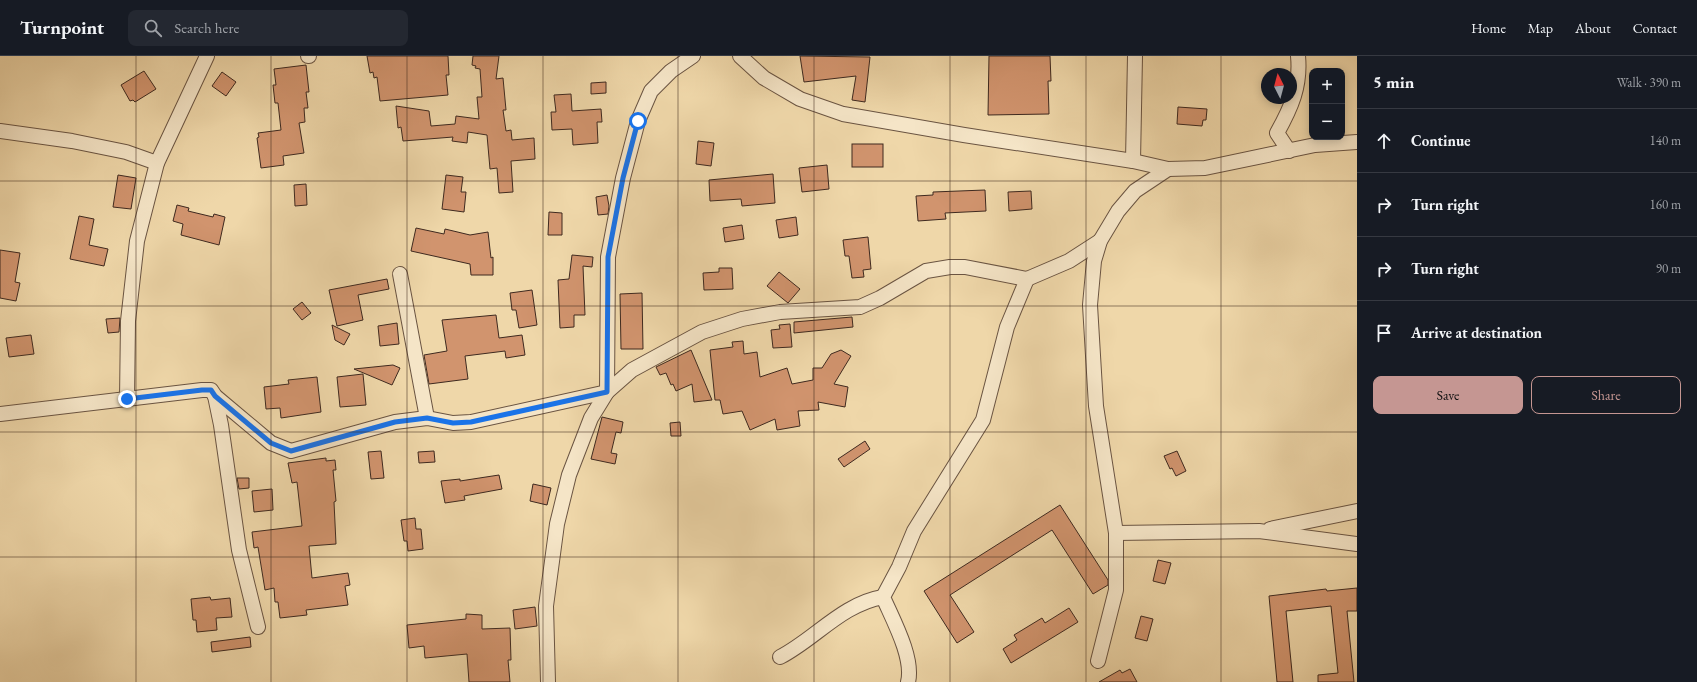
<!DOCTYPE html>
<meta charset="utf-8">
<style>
:root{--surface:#171b24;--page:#242831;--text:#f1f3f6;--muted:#9ea1a6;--line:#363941;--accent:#c59692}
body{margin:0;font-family:"EB Garamond",serif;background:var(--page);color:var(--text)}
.controls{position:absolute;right:12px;top:12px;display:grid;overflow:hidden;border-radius:8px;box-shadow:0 2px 10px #0003}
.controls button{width:36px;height:36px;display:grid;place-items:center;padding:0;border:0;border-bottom:1px solid var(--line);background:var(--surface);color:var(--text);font:20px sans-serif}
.compass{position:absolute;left:1261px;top:12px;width:36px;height:36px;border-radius:50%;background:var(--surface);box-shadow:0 2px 10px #0003;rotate:354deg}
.stop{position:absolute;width:12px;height:12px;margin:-9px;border:3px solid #1a73e8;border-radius:50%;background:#fff}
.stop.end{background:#1a73e8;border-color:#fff;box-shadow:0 1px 4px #0008}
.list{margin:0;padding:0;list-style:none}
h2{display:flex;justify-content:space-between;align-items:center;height:52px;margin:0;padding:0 16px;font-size:17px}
h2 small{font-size:13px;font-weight:400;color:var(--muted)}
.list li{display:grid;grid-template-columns:26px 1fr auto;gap:12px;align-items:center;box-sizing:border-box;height:64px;padding:0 16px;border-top:1px solid var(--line)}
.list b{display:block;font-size:15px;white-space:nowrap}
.list em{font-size:13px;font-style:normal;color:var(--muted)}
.actions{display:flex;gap:8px;padding:12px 16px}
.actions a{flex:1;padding:9px 0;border:1px solid var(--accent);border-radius:8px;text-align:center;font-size:14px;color:var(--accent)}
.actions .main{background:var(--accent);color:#111}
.icon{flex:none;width:22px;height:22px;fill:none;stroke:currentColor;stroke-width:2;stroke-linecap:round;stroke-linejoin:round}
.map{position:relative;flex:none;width:1357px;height:626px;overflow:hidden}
header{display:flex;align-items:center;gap:24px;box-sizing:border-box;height:56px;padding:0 20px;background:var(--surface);border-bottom:1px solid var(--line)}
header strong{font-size:19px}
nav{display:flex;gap:22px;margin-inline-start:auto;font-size:14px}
.search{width:280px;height:36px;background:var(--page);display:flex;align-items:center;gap:10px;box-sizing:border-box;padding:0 14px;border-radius:8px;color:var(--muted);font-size:15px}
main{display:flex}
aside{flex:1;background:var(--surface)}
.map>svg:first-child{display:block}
.building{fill:#d1946e;stroke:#3e291f}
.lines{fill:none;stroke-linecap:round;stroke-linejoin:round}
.minor-casing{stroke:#6a5442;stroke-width:16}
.minor{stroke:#f5e5c7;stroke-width:14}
.route{stroke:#1a73e8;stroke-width:5}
.grid{fill:none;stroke:#3e291f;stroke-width:1;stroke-opacity:0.55}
</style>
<header>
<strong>Turnpoint</strong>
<div class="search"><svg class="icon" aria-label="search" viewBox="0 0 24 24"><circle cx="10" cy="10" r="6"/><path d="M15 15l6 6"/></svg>Search here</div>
<nav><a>Home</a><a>Map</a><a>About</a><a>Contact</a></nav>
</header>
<main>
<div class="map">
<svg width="1357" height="626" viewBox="0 0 1357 626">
<rect width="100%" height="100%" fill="#efd7a9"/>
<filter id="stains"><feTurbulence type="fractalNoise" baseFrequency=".005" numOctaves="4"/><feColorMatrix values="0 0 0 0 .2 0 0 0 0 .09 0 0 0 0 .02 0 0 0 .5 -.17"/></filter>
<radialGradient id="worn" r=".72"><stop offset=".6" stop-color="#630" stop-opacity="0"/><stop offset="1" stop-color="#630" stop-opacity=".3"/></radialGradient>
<g class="building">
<path d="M367,0H448L449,19H446L448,39L380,45L377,21L374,22L373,16L370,17Z"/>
<path d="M473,0H499L496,23L503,22L506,54H503L506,75L511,74L512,84L534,82L535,103L511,105L513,136L499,137L497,112L490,113L487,79L468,76L467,87L452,85L453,81L403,85L401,71L398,72L396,50L429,55L431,70L455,68L456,60L479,63L477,41H482L480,13L475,12L476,10L472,9Z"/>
<path d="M800,0L870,1L865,46L852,44L856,20L804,26Z"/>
<path d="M989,0H1050L1051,25H1048L1049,58L988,59Z"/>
<path d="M306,9L309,36H306L308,52H304L305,66L299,67L304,97L283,100L284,109L261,112L257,82L259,81L258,77L281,74L278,47H275L273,29H276L274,13Z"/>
<path d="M144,15L156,33L135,46L133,44L130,45L121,29Z"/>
<path d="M222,16L236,26L226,40L212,30Z"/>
<path d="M606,26V37L591,38V27Z"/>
<path d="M571,38L572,55L601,53L602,66H597L598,87L573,89L572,73L552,74L551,56H556L554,39Z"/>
<path d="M1178,51L1207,53L1206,64H1203L1202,70L1177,68Z"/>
<path d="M698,85L714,87L711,110L696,108Z"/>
<rect x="852" y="88" width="31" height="23"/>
<path d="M827,109L829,133L802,136L799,112Z"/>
<path d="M773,118L775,147L742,150L741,143L710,145L709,124Z"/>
<path d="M118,119L136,122L131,153L113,151Z"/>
<path d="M446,119L463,121L461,136H466L464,156L442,153Z"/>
<path d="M306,128L307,149L295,150L294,129Z"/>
<path d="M985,134L986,155L945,157L946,163L918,165L916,140L933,139V136Z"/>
<path d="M1031,135L1032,153L1009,155L1008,136Z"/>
<path d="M607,139L609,150L608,158L598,159L596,141Z"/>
<path d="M177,149L189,152L188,155L213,161L214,158L225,161L219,189L181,179L183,168L173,165Z"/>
<path d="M549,156L562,157V179H548Z"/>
<path d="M79,160L94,163L89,189L108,193L104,210L70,203Z"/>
<path d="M796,161L798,179L779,182L776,164Z"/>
<path d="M742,169L744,183L725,186L723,172Z"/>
<path d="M416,172L444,178L445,173L470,179L488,176L491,202L493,201V219H471L470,208L411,195Z"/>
<path d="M868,181L871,213L863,214L864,221L852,222L849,200H845L843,184Z"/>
<path d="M0,194L20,197L15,226L20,227L16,245L0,242Z"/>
<path d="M572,199L593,201L592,211L583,210L585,259H574V271L560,272L558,224L569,223Z"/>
<path d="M719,212H732L733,233L704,234L703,217L719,216Z"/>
<path d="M779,216L800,233L788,247L767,230Z"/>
<path d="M387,223L389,233L358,239L363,264L337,270L329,234Z"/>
<path d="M532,234L537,269L519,272L516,254H512L510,237Z"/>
<path d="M642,237L643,293H621L620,238Z"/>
<path d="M302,246L311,257L302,264L293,253Z"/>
<path d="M496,259L499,282L522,279L525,299L506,302L505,295L465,300L468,323L429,328L424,299L447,295L442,264Z"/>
<path d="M852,261L853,271L794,277V266Z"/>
<path d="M120,262L119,276L108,277L106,263Z"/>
<path d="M397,267L399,288L380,290L378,270Z"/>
<path d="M790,268L792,291L773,292L771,274L780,273L779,269Z"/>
<path d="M332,269L350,278L344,289L335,284Z"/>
<path d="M31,279L34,298L9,301L6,282Z"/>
<path d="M743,285L744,298L757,296L760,321L787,312L792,328L813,324V312H822L831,298L841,294L851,300L834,328L848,331L845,351L818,346L819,354L798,355L800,370L777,374L775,363L750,374L742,355L723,358L720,344H715L710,294L733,291L732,286Z"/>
<path d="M691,294L712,344L694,346L692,328L676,335L673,328L671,329L666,317L660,319L656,311Z"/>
<path d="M393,309L400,312L392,329L354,313Z"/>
<path d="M363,318L366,349L340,351L337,321Z"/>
<path d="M317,321L321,356L281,362L280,352L266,353L264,331L289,328L288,324Z"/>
<path d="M602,361L623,366L621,377L616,376L611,397L617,398L615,408L591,403Z"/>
<path d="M680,366L681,380H671L670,367Z"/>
<path d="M865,385L870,393L844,411L838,403Z"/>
<path d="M381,395L384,422L371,423L368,396Z"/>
<path d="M434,395L435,406L419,407L418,396Z"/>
<path d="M1177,395L1186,415L1176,420L1172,412L1170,413L1164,400Z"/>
<path d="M326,402V405L335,404L336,414H333L336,445L334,446L336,488L309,490L312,522L348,517L350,529L345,530L348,549L306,554L307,559L280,562L278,546H275L274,532L265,534L258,491L254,492L252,476L302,470L297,426L292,427L288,407Z"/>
<path d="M499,419L502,433L464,440L465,444L445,447L441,425L460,423V425Z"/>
<path d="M237,422H249V432L239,433Z"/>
<path d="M533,428L551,432L547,449L530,445Z"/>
<path d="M272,433L273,454L254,456L252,435Z"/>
<path d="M1060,449L1108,524V529L1093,538L1052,474L950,539L974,576L957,587L924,535Z"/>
<path d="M415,462L416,473H421L423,493L408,495L407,485H404L401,464Z"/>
<path d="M1158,504L1171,507L1165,528L1153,525Z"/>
<path d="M1357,532V555H1347L1354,626H1318V619L1338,617L1331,550L1286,555L1293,626H1277L1269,540L1326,533L1327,535Z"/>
<path d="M210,541L211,544L230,542L232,561L216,562L217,574L197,576L196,564H193L191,543Z"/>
<path d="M535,551L537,570L515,573L513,554Z"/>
<path d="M1069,552L1078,566L1011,607L1003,593L1017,584L1014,579L1042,562L1045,567Z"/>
<path d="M466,558L482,559V573L510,572L511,604H508L510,626H469L467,598L425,602L424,590L409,592L407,569L466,563Z"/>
<path d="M1141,560L1153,563L1147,585L1135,582Z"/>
<path d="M250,581L251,591L212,596L211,586Z"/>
<path d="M1130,613L1137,626H1099L1120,614L1122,617Z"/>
</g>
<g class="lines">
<defs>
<g id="minor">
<path d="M308,0H309"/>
<path d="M740,0L764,22L800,43L843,58L964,79L1133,105L1168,113L1205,112L1315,89L1357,86"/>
<path d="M0,75L72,85L126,96L157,107"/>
<path d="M1289,95L1277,77C1291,52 1301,30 1298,0"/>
<path d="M1133,105L1135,0"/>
<path d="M400,218L427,362"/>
<path d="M215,340L221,369L239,494L258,571"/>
<path d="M127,343L128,265L137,185L157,107L207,0"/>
<path d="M0,358L202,334H211L215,340L271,387L291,395L395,366L427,362L453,367L471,366L607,336L632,314L702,276L742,263L780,256L860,251L880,242L926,215L950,211H965L1027,223L1069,205L1100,185"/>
<path d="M1270,473L1357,455"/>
<path d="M1116,477L1259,475L1357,488"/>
<path d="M780,601C815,583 842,548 883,541"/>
<path d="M1098,605L1116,534V477L1096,350L1090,249L1094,205L1100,185L1118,155L1135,135L1168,113"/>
<path d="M548,626L546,550L557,468L569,419L591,362L607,336L608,201L623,122L638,65L651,35L671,15L693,0"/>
<path d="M908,626C914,602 893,564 883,541L899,511L914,475L983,364L1007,271L1027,223"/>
</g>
</defs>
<use href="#minor" class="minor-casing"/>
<use href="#minor" class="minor"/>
</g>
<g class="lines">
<path class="route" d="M127,343L202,334H211L215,340L271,387L291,395L395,366L427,362L453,367L471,366L607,336L608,201L623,122L638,65"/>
</g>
<path class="grid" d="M136,0V626M271,0V626M407,0V626M543,0V626M678,0V626M814,0V626M950,0V626M1086,0V626M1221,0V626M0,125H1357M0,250H1357M0,376H1357M0,501H1357"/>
<rect width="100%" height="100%" filter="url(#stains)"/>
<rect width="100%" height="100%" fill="url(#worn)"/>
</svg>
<div class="controls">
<button>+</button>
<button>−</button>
</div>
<svg class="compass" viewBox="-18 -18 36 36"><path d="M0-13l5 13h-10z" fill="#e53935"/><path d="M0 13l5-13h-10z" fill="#9ea1a6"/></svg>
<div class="stop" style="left:638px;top:65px"></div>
<div class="stop end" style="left:127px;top:343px"></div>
</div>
<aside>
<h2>5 min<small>Walk · 390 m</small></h2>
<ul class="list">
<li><svg class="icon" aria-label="ahead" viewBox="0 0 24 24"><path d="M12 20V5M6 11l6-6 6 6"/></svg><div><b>Continue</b></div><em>140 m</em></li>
<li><svg class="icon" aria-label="right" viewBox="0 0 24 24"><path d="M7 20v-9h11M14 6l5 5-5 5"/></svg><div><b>Turn right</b></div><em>160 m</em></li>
<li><svg class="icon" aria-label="right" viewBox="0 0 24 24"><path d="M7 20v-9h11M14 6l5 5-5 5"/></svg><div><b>Turn right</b></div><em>90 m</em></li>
<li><svg class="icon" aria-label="arrive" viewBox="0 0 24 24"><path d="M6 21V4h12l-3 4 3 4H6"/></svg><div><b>Arrive at destination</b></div></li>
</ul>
<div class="actions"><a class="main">Save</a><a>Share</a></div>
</aside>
</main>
